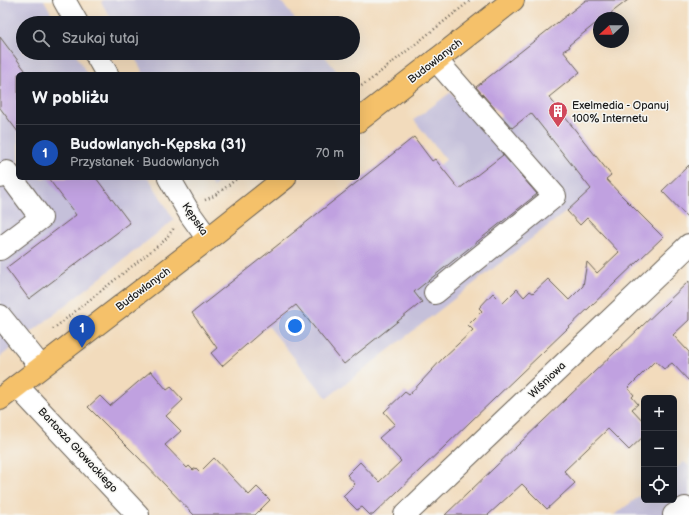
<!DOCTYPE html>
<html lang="pl">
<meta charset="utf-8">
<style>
:root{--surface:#171b24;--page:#20242c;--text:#f1f3f6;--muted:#9ea1a6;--line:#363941;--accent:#d1495b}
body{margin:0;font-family:"Balsamiq Sans",sans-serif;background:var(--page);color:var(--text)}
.controls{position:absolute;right:12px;bottom:12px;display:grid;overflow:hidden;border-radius:6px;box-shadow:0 4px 16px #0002}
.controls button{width:36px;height:36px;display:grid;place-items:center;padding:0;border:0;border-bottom:1px solid var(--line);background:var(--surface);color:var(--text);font:20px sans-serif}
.compass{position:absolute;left:593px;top:12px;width:36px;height:36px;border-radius:50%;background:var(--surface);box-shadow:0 4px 16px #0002;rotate:248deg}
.you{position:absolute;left:295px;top:326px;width:14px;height:14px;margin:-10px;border:3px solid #fff;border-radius:50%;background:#1a73e8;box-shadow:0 0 0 6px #1a73e833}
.badge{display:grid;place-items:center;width:26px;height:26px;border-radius:50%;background:var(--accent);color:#fff;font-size:13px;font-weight:700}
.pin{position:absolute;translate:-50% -33px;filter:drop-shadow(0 1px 2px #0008)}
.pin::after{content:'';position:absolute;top:21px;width:14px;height:12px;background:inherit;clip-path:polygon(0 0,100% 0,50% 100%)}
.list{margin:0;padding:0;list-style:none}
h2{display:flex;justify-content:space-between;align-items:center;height:52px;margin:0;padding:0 16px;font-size:17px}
h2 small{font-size:13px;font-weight:400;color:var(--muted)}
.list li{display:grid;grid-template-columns:26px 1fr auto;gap:12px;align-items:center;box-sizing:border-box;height:56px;padding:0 16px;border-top:1px solid var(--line)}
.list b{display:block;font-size:15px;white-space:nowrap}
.list p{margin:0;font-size:13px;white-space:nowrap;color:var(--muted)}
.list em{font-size:13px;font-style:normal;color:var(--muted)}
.icon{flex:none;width:22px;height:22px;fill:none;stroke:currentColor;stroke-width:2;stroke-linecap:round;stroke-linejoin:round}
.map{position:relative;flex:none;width:689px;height:515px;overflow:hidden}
.search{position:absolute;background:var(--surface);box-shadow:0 4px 16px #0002;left:16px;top:16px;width:344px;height:44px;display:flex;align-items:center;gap:10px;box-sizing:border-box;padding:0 14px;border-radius:22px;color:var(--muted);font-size:15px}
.panel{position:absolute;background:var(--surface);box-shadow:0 4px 16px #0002;left:16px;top:72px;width:344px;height:108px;border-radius:6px}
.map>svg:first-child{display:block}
.industrial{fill:#c5c0da}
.building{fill:#c0a1e0}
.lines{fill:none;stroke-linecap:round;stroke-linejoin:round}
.minor-casing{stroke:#675f54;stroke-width:24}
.major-casing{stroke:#675f54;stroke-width:24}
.path{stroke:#675f54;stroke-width:2.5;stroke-dasharray:1 3;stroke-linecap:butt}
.minor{stroke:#fff;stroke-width:22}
.major{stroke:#f5c16b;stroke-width:22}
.labels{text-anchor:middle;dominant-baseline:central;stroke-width:3;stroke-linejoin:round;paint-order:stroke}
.street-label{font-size:11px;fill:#1c1c1c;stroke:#f6f6f2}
.poi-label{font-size:11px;fill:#1c1c1c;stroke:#f6f6f2;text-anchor:start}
</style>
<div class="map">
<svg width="689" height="515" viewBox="0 0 689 515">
<rect width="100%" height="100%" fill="#f6f6f2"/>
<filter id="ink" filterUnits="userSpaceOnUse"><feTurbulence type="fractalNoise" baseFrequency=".025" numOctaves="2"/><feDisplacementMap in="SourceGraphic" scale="8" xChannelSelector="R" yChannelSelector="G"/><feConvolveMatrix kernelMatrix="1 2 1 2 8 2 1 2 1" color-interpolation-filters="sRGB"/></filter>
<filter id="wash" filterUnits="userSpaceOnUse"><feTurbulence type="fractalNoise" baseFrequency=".012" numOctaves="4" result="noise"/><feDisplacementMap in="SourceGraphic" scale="16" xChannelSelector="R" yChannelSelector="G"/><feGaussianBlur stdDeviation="0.9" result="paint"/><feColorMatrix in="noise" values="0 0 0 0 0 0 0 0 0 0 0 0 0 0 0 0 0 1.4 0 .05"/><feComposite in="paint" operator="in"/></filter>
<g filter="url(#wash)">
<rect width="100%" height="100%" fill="#f2dbbc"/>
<g class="industrial">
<path d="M0,0H44L57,23H23V53H75L87,74H18V178H149L174,220L0,357Z"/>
<path d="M104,0H280L298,23H114L101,2Z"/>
<path d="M132,53H322L339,74H144Z"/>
<path d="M540,86L611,175L567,211L327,398L256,311L446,160L414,120L451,92L483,130Z"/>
<path d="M207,178H224L213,187Z"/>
<path d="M684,462L689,466V515H614L644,493V500H674V470Z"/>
</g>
<g id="blocks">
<g class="building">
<path d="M586,0H628L611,13L615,18H599V29L595,24L569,45L570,47L563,51L580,72L549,97L611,175L606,179L620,194L663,237L373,515H370L362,507L357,510L343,496L355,484L347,475L360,462L379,482L401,461L379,438L395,424L384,412L405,392L409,395L443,358L473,330L468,325L482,311L479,308L493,293L503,303L517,289L524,297L530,291L533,293L548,279L569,300L583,286L587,262L597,273L619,252L587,218L580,225L567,211L591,189L531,113L512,128L476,87Z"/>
<path d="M0,37L28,74H18V132L0,108Z"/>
<path d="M414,137L432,161L435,159L459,189L503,155L537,194L414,292L422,302L344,364L296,305L261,332L222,366L211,353L217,348L192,313Z"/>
<path d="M689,165V219L662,191Z"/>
<path d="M48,178H96L130,223L29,299L6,268L76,215Z"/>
<path d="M689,281V320L673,335L689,352V381L672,363L664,369L655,361L628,388L634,395L632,397L638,404L632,409L644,422V436L629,450L608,429L564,471L575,483L547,509L522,484L488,515H445Z"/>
<path d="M151,371L167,390L171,387L183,400L166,416L181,431L165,445L187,468L189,466L193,470L196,468L200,472L214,458L249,495L257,487L270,500L255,515H194L139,458L88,407L100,396L110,406Z"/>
</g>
</g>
</g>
<g filter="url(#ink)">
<use href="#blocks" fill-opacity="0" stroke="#675f54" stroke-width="1"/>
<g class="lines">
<defs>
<g id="minor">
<path d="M64,0L77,23"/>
<path d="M95,53L107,74"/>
<path d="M0,177L7,172L41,218L0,249"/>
<path d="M169,178L190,214L208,239"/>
<path d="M435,293L555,196L436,60"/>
<path d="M0,316L41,367"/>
<path d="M17,386L138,515"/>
<path d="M405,515L689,245"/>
<path d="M674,515L685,508"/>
</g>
<g id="major">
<path d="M358,121L513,0"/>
<path d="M0,399L208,239L285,178"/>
</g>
</defs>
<use href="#minor" class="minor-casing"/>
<use href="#major" class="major-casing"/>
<g class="path">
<path d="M358,88L369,81L471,0"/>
<path d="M205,200L214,196L238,178"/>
<path d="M53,329L165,240L173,229V227"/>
</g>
<use href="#minor" class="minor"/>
<use href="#major" class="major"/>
</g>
</g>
<defs>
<symbol id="building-pin" viewBox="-11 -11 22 30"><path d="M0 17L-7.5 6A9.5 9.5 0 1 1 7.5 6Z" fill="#d1495b" stroke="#f6f6f2"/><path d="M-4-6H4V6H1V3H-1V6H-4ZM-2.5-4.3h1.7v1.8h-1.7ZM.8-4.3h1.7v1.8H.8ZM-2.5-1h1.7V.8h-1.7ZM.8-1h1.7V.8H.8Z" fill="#fff"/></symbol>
</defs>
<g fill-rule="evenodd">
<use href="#building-pin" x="547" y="100" width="22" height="30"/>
</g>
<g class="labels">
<g class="street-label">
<text transform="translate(435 61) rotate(-38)">Budowlanych</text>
<text transform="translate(195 219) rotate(56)">Kępska</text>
<text transform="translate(143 289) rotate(-37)">Budowlanych</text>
<text transform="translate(547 380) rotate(-44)">Wiśniowa</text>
<text transform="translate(78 450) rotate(47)">Bartosza Głowackiego</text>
</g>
<g class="poi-label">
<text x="572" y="105">Exelmedia - Opanuj<tspan x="572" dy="13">100% Internetu</tspan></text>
</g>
</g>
</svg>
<div class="controls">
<button>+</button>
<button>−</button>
<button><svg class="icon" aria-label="locate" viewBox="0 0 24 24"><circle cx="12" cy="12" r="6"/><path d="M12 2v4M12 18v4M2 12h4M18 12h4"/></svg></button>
</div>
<svg class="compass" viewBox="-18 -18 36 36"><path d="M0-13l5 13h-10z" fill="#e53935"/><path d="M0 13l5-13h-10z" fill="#9ea1a6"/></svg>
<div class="you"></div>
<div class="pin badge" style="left:82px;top:348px;background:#1a4fb4">1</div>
<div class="search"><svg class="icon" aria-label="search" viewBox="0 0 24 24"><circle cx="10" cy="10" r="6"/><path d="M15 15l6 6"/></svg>Szukaj tutaj</div>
<section class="panel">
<h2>W pobliżu<small></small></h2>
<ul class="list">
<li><span class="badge" style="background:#1a4fb4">1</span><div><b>Budowlanych-Kępska (31)</b><p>Przystanek · Budowlanych</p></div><em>70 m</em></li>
</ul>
</section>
</div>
